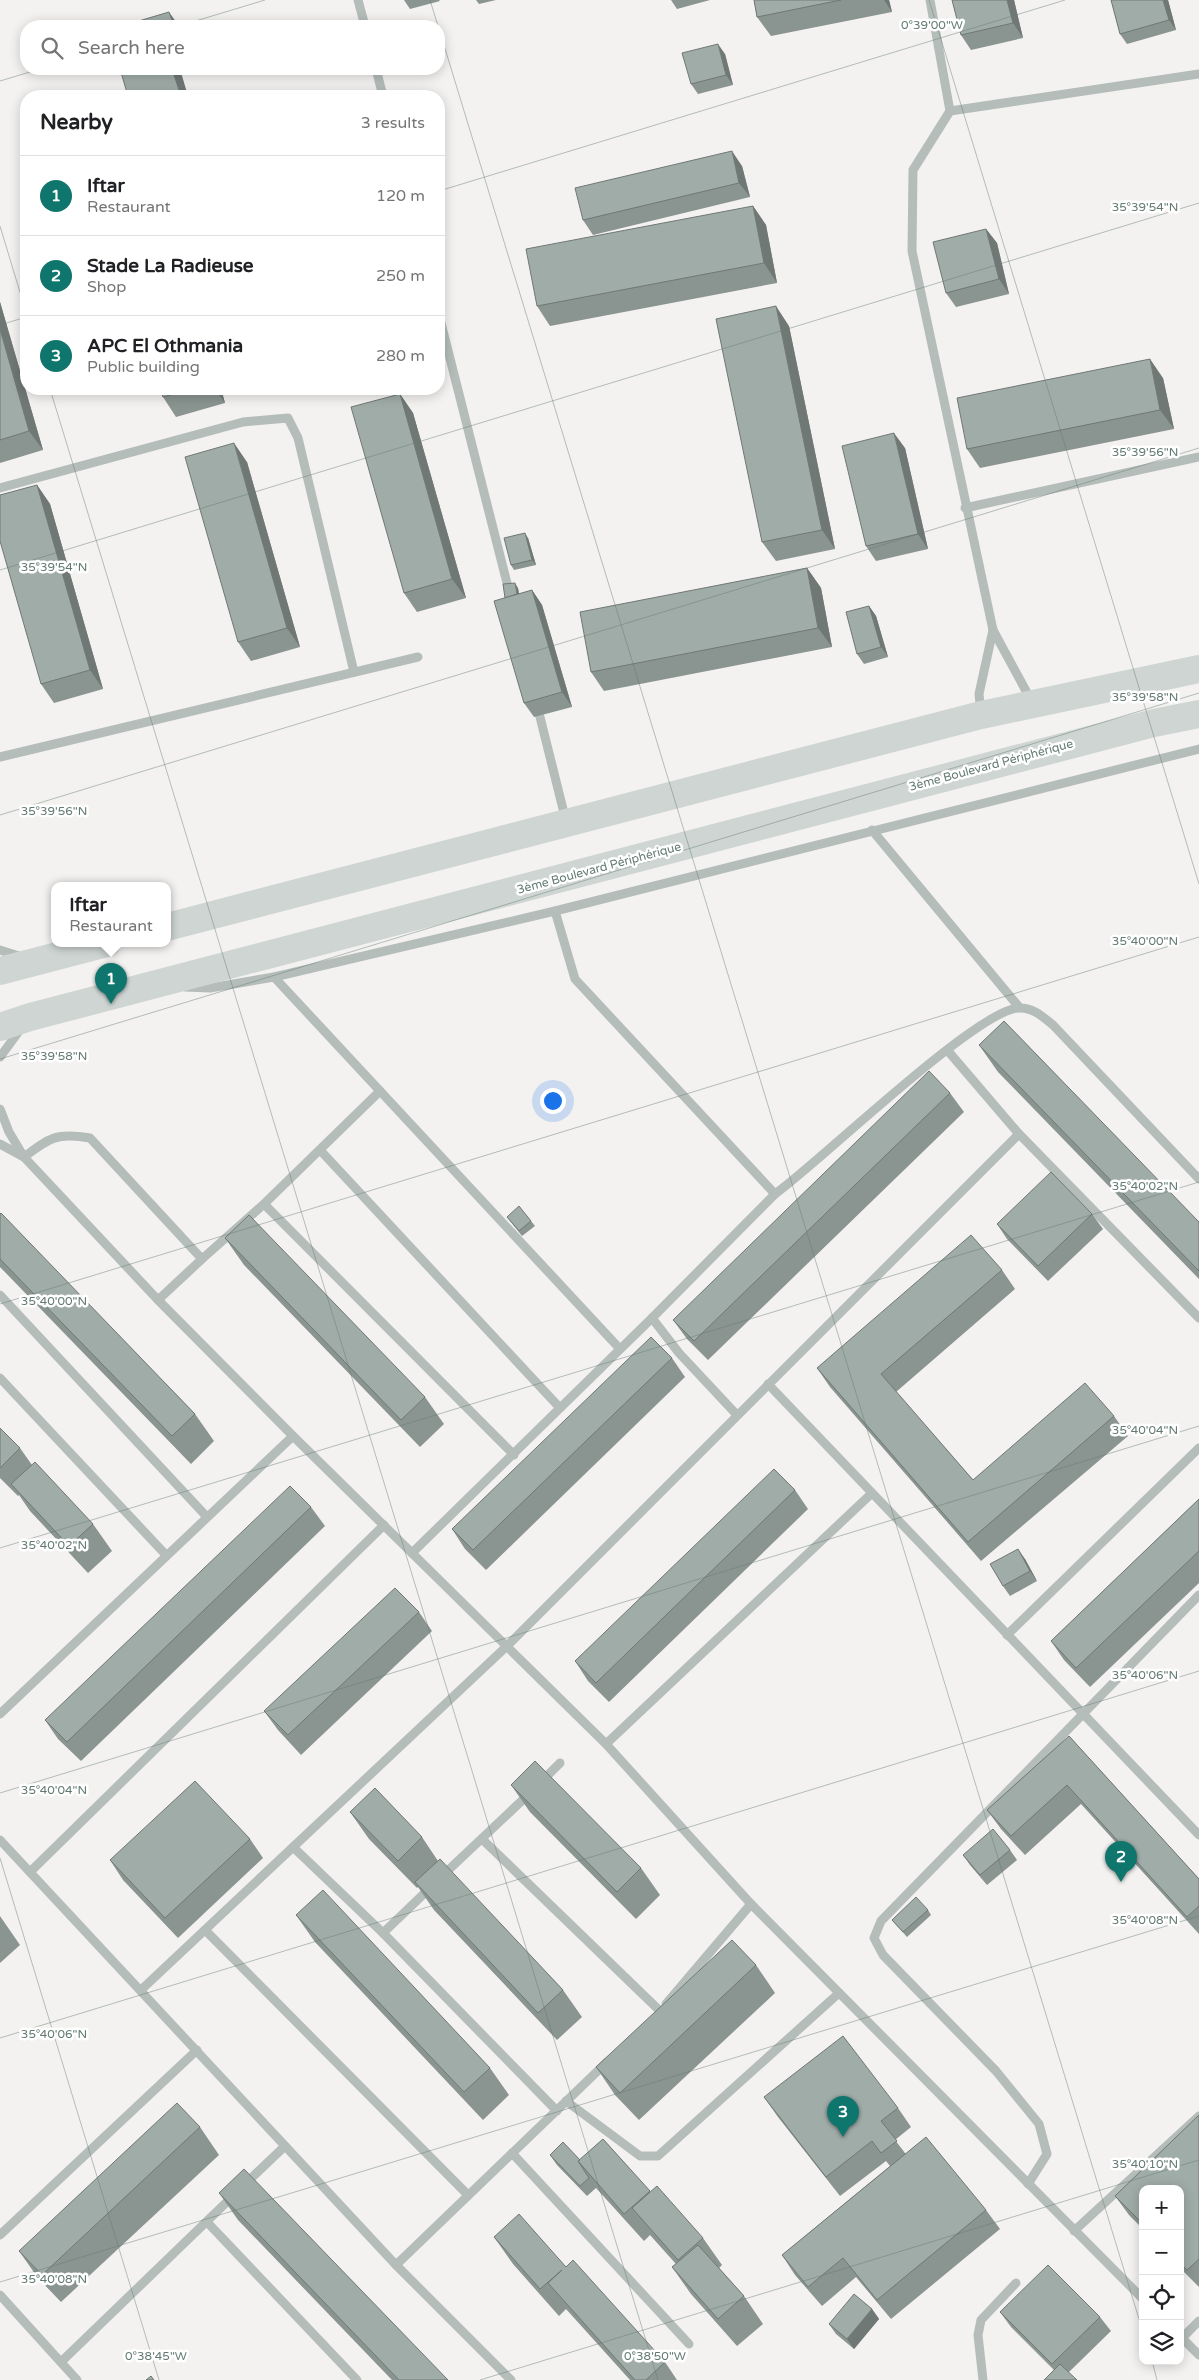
<!DOCTYPE html>
<meta charset="utf-8">
<style>
:root{--surface:#fff;--page:#f6f6f6;--text:#202124;--muted:#757577;--line:#e0e0e0;--accent:#0f766e}
body{margin:0;font-family:"Varela Round",sans-serif;background:var(--page);color:var(--text)}
.controls{position:absolute;right:15px;bottom:15px;display:grid;overflow:hidden;border-radius:10px;box-shadow:0 2px 12px #0003}
.controls button{width:45px;height:45px;display:grid;place-items:center;padding:0;border:0;border-bottom:1px solid var(--line);background:var(--surface);color:var(--text);font:25px sans-serif}
.you{position:absolute;left:552px;top:1100px;width:18px;height:18px;margin:-12px;border:4px solid #fff;border-radius:50%;background:#1a73e8;box-shadow:0 0 0 8px #1a73e833}
.badge{display:grid;place-items:center;width:32px;height:32px;border-radius:50%;background:var(--accent);color:#fff;font-size:16px;font-weight:700}
.pin{position:absolute;translate:-50% -41px;filter:drop-shadow(0 1px 2px #0008)}
.pin::after{content:'';position:absolute;top:26px;width:18px;height:15px;background:inherit;clip-path:polygon(0 0,100% 0,50% 100%)}
.popup{position:absolute;left:51px;top:882px;width:120px;height:65px;box-sizing:border-box;display:grid;place-content:center;border-radius:10px;background:var(--surface);filter:drop-shadow(0 1px 4px #0005);font-size:16px;white-space:nowrap;color:var(--muted)}
.popup b{font-size:19px;color:var(--text)}
.popup::after{content:'';position:absolute;left:50%;top:100%;margin-left:-10px;border:10px solid transparent;border-top-color:var(--surface)}
.list{margin:0;padding:0;list-style:none}
h2{display:flex;justify-content:space-between;align-items:center;height:65px;margin:0;padding:0 20px;font-size:21px}
h2 small{font-size:16px;font-weight:400;color:var(--muted)}
.list li{display:grid;grid-template-columns:32px 1fr auto;gap:15px;align-items:center;box-sizing:border-box;height:80px;padding:0 20px;border-top:1px solid var(--line)}
.list b{display:block;font-size:19px;white-space:nowrap}
.list p{margin:0;font-size:16px;white-space:nowrap;color:var(--muted)}
.list em{font-size:16px;font-style:normal;color:var(--muted)}
.icon{flex:none;width:28px;height:28px;fill:none;stroke:currentColor;stroke-width:2;stroke-linecap:round;stroke-linejoin:round}
.map{position:relative;flex:none;width:1199px;height:2380px;overflow:hidden}
.search{position:absolute;background:var(--surface);box-shadow:0 2px 12px #0003;left:20px;top:20px;width:425px;height:55px;display:flex;align-items:center;gap:12px;box-sizing:border-box;padding:0 18px;border-radius:20px;color:var(--muted);font-size:19px}
.panel{position:absolute;background:var(--surface);box-shadow:0 2px 12px #0003;left:20px;top:90px;width:425px;height:305px;border-radius:20px}
.map>svg:first-child{display:block}
.lines{fill:none;stroke-linecap:round;stroke-linejoin:round}
.minor{stroke:#b5bdba;stroke-width:9}
.highway{stroke:#ced5d2;stroke-width:28}
.wall{fill:#8a9490}
.shaded-wall{fill:#707876}
.building{fill:#a0aca8;stroke:#707876}
.ticks{fill:none;stroke:#637a72;stroke-width:1;stroke-opacity:0.45}
.labels{text-anchor:middle;dominant-baseline:central;stroke-width:5;stroke-linejoin:round;paint-order:stroke}
.street-label{font-size:12px;fill:#637a72;stroke:#fff}
.ticks-label{font-size:12px;text-anchor:middle;fill:#637a72;stroke:#fff;stroke-width:5;stroke-linejoin:round;paint-order:stroke}
</style>
<div class="map">
<svg width="1199" height="2380" viewBox="0 0 1199 2380">
<rect width="100%" height="100%" fill="#f4f2f1"/>
<g class="lines">
<g class="minor">
<path d="M358,0L365,26"/>
<path d="M930,0L950,111L913,170L912,251L993,630"/>
<path d="M376,69L383,96"/>
<path d="M950,111L1199,74"/>
<path d="M439,315L510,595"/>
<path d="M0,488L243,422L288,418L298,438L354,672"/>
<path d="M965,508L1199,457"/>
<path d="M537,705L566,821"/>
<path d="M981,713L979,694L993,630L1032,702"/>
<path d="M0,757L418,657"/>
<path d="M872,830L1019,1007"/>
<path d="M555,911L575,979L775,1194"/>
<path d="M0,950L22,957"/>
<path d="M274,977L620,1349"/>
<path d="M185,987L210,988L274,977L555,911L1199,749"/>
<path d="M948,1051L1019,1134"/>
<path d="M0,1057L22,1027"/>
<path d="M0,1109L9,1132L24,1157L158,1300L293,1436L606,1744L751,1904L1143,2299"/>
<path d="M0,1144L22,1156"/>
<path d="M320,1150L560,1408"/>
<path d="M24,1157C49,1138 57,1132 90,1138L202,1259L158,1300"/>
<path d="M264,1204L514,1455"/>
<path d="M202,1259L264,1204L380,1091"/>
<path d="M0,1295L207,1517"/>
<path d="M652,1318L775,1194C819,1163 979,1007 1020,1008C1034,1008 1043,1017 1053,1025L1199,1179"/>
<path d="M0,1378L166,1555"/>
<path d="M768,1384L1199,1835"/>
<path d="M412,1553L652,1318L679,1353L737,1415"/>
<path d="M1007,1635L1199,1448"/>
<path d="M0,1714L293,1436"/>
<path d="M606,1744L871,1494"/>
<path d="M541,1782L560,1763"/>
<path d="M482,1839L660,2011"/>
<path d="M0,1840L396,2265L511,2380"/>
<path d="M293,1847L383,1933"/>
<path d="M30,1872L384,1525"/>
<path d="M441,1877L530,1793"/>
<path d="M432,1886L383,1933L557,2111"/>
<path d="M205,1930L468,2195"/>
<path d="M141,1990L507,1646L1019,1134L1199,1318"/>
<path d="M666,2004L751,1904"/>
<path d="M566,2101L640,2156H658L839,1993"/>
<path d="M512,2153L689,2344"/>
<path d="M1028,2184L1047,2154L1039,2124L996,2071L883,1955L874,1938L881,1921L1199,1595"/>
<path d="M244,2185L285,2146"/>
<path d="M207,2222L357,2380"/>
<path d="M1074,2231L1199,2116"/>
<path d="M0,2235L197,2050"/>
<path d="M396,2265L607,2062"/>
<path d="M0,2295L77,2380"/>
<path d="M1180,2336L1199,2355"/>
<path d="M1182,2338L1199,2321"/>
<path d="M61,2362L233,2196"/>
<path d="M983,2380L978,2335L981,2320L1016,2283"/>
</g>
<g class="highway">
<path d="M167,927L981,715L1199,669"/>
<path d="M0,971L107,943"/>
<path d="M0,1027L30,1017L1154,723L1199,714"/>
</g>
</g>
<g class="wall">
<path d="M404,0H439L440,1L410,9Z"/>
<path d="M476,0H496L479,4Z"/>
<path d="M671,0H710L677,9Z"/>
<path d="M754,0H889L892,12L771,36L757,17Z"/>
<path d="M952,0H1014L1023,38L971,50L961,35Z"/>
<path d="M1111,0H1168L1176,30L1127,44L1120,34Z"/>
<path d="M725,54L733,85L698,94L691,84Z"/>
<path d="M742,166L750,197L593,235L583,220Z"/>
<path d="M753,206L766,225L777,283L550,326L537,306Z"/>
<path d="M986,229L997,243L1009,294L956,307L946,293Z"/>
<path d="M0,302L43,450L0,463Z"/>
<path d="M789,326L835,549L776,561L762,542Z"/>
<path d="M1163,378L1174,429L980,468L967,449Z"/>
<path d="M160,389H221L225,403L176,417L163,397Z"/>
<path d="M400,394L413,413L466,598L417,612L404,593Z"/>
<path d="M905,448L928,549L876,561L866,546Z"/>
<path d="M247,462L300,647L251,661L238,642Z"/>
<path d="M37,485L50,504L103,689L54,703L41,684Z"/>
<path d="M528,538L536,565L514,570L511,565Z"/>
<path d="M807,568L821,588L832,647L604,691L591,672Z"/>
<path d="M518,588L519,594L532,590L542,605L572,707L534,717L524,703L505,598Z"/>
<path d="M869,606L876,616L888,657L864,664L857,654Z"/>
<path d="M979,1045L1199,1222V1279L998,1072Z"/>
<path d="M950,1093L964,1112L708,1360L687,1339L673,1320Z"/>
<path d="M0,1214L195,1414L214,1441L191,1464L0,1267Z"/>
<path d="M1092,1214L1103,1229L1048,1281L1007,1239L997,1224Z"/>
<path d="M507,1217L531,1221L535,1226L522,1236Z"/>
<path d="M225,1238L425,1397L444,1424L420,1447L244,1265Z"/>
<path d="M1002,1270L1015,1289L896,1392L973,1480L1114,1416L1128,1436L981,1561L830,1387L817,1368Z"/>
<path d="M672,1358L685,1377L486,1570L465,1549L452,1529Z"/>
<path d="M0,1428L20,1448L32,1465L93,1524L112,1551L88,1573L30,1511L19,1495L18,1496L0,1478Z"/>
<path d="M795,1490L808,1509L609,1702L588,1681L575,1661Z"/>
<path d="M1199,1499V1583L1090,1687L1064,1660L1051,1641Z"/>
<path d="M311,1507L325,1526L81,1761L58,1739L45,1720Z"/>
<path d="M1025,1559L1037,1581L1010,1596L1003,1586Z"/>
<path d="M419,1612L432,1631L301,1755L278,1730L264,1711Z"/>
<path d="M1069,1736L1199,1879V1934L1081,1804L1025,1855L1001,1829L987,1810Z"/>
<path d="M511,1785L641,1868L660,1895L636,1919L530,1812Z"/>
<path d="M350,1812L422,1837L438,1861L563,1990L582,2017L557,2040L434,1910L418,1887L417,1888L369,1839Z"/>
<path d="M250,1839L263,1858L178,1938L123,1880L110,1860Z"/>
<path d="M1010,1850L1017,1860L987,1885L970,1865L963,1855Z"/>
<path d="M928,1910L931,1915L907,1937L892,1920Z"/>
<path d="M296,1915L490,2068L509,2095L483,2120L315,1942Z"/>
<path d="M0,1916L20,1945L0,1963Z"/>
<path d="M756,1965L775,1993L639,2120L615,2095L596,2067Z"/>
<path d="M764,2097L898,2108L911,2127L895,2140L905,2153L986,2210L1000,2229L891,2319L856,2277L822,2306L795,2275L782,2255L890,2166L886,2161L840,2196L778,2117Z"/>
<path d="M1199,2115V2287L1180,2268V2189H1143V2229L1129,2215L1115,2196Z"/>
<path d="M200,2127L219,2155L61,2302L38,2278L19,2251Z"/>
<path d="M603,2139L650,2192L703,2238L722,2265L719,2268L744,2296L763,2324L737,2346L691,2294L672,2267L676,2264L650,2235L644,2241L596,2188L587,2196L557,2165L550,2155L580,2160Z"/>
<path d="M219,2193L448,2380H392L238,2220Z"/>
<path d="M494,2237L566,2267L665,2362L677,2380H630L566,2309L559,2316L513,2264Z"/>
<path d="M872,2309L879,2319L854,2349L836,2334L829,2324Z"/>
<path d="M1000,2312L1100,2317L1111,2331L1069,2372L1054,2370L1011,2327Z"/>
</g>
<g class="shaded-wall">
<path d="M884,0H889L892,12Z"/>
<path d="M1007,0H1014L1023,38L1013,23Z"/>
<path d="M1163,0H1168L1176,30L1169,20Z"/>
<path d="M169,12L179,26H174Z"/>
<path d="M718,44L725,54L733,85L726,75Z"/>
<path d="M172,69H180L188,96H181Z"/>
<path d="M732,151L742,166L750,197L739,183Z"/>
<path d="M753,206L766,225L777,283L764,263Z"/>
<path d="M986,229L997,243L1009,294L999,279Z"/>
<path d="M0,302L43,450L29,431L0,329Z"/>
<path d="M776,306L789,326L835,549L822,530Z"/>
<path d="M1150,359L1163,378L1174,429L1160,410Z"/>
<path d="M215,389H221L225,403Z"/>
<path d="M400,394L413,413L466,598L452,579Z"/>
<path d="M894,433L905,448L928,549L918,534Z"/>
<path d="M234,443L247,462L300,647L287,628Z"/>
<path d="M37,485L50,504L103,689L90,670Z"/>
<path d="M525,533L528,538L536,565L532,560Z"/>
<path d="M807,568L821,588L832,647L818,628Z"/>
<path d="M515,583L518,588L521,607L518,601Z"/>
<path d="M532,590L542,605L572,707L562,692Z"/>
<path d="M869,606L876,616L888,657L881,647Z"/>
<path d="M1018,1549L1025,1559L1037,1581L1030,1571Z"/>
<path d="M872,2309L879,2319L854,2349L847,2339Z"/>
</g>
<g class="building">
<path d="M754,0H841L757,17Z"/>
<path d="M952,0H1007L1013,23L961,35Z"/>
<path d="M1111,0H1163L1169,20L1120,34Z"/>
<path d="M169,12L174,26H122Z"/>
<path d="M718,44L726,75L691,84L682,53Z"/>
<path d="M120,69H172L181,96H128Z"/>
<path d="M732,151L739,183L583,220L575,188Z"/>
<path d="M753,206L764,263L537,306L526,249Z"/>
<path d="M986,229L999,279L946,293L933,242Z"/>
<path d="M776,306L822,530L762,542L716,319Z"/>
<path d="M0,329L29,431L0,440Z"/>
<path d="M1150,359L1160,410L967,449L957,398Z"/>
<path d="M160,389H193L163,397Z"/>
<path d="M400,394L452,579L404,593L351,407Z"/>
<path d="M894,433L918,534L866,546L842,446Z"/>
<path d="M234,443L287,628L238,642L185,457Z"/>
<path d="M37,485L90,670L41,684L0,541V495Z"/>
<path d="M525,533L532,560L511,565L504,538Z"/>
<path d="M807,568L818,628L591,672L580,612Z"/>
<path d="M515,583L517,594L505,598L503,584Z"/>
<path d="M532,590L562,692L524,703L494,601Z"/>
<path d="M869,606L881,647L857,654L846,612Z"/>
<path d="M1004,1021L1199,1222V1271L979,1045Z"/>
<path d="M929,1071L950,1093L694,1341L673,1320Z"/>
<path d="M1051,1172L1092,1214L1038,1266L997,1224Z"/>
<path d="M519,1206L531,1221L519,1231L507,1217Z"/>
<path d="M1,1213L195,1414L172,1436L0,1259V1214Z"/>
<path d="M249,1215L425,1397L401,1420L225,1238Z"/>
<path d="M971,1235L1002,1270L881,1374L973,1480L1085,1383L1114,1416L968,1542L817,1368Z"/>
<path d="M651,1337L672,1358L473,1550L452,1529Z"/>
<path d="M0,1428L20,1448L0,1468Z"/>
<path d="M35,1462L93,1524L69,1546L11,1484Z"/>
<path d="M774,1469L795,1490L596,1683L575,1661Z"/>
<path d="M290,1486L311,1507L67,1742L45,1720Z"/>
<path d="M1199,1499V1551L1076,1668L1051,1641Z"/>
<path d="M1018,1549L1030,1571L1003,1586L990,1564Z"/>
<path d="M395,1588L419,1612L288,1735L264,1711Z"/>
<path d="M1069,1736L1199,1879V1906L1187,1917L1067,1785L1011,1836L987,1810Z"/>
<path d="M535,1761L641,1868L617,1892L511,1785Z"/>
<path d="M195,1781L250,1839L165,1918L110,1860Z"/>
<path d="M375,1788L422,1837L398,1861L350,1812Z"/>
<path d="M993,1829L1010,1850L980,1875L963,1855Z"/>
<path d="M440,1859L563,1990L538,2013L415,1882Z"/>
<path d="M323,1890L490,2068L464,2092L296,1915Z"/>
<path d="M916,1897L928,1910L903,1932L892,1920Z"/>
<path d="M732,1940L756,1965L620,2093L596,2067Z"/>
<path d="M843,2036L898,2108L881,2121L897,2141L881,2153L872,2141L826,2177L764,2097Z"/>
<path d="M177,2103L200,2127L42,2275L19,2251Z"/>
<path d="M1199,2115V2259L1187,2270L1180,2263V2189H1143V2224L1115,2196Z"/>
<path d="M926,2137L986,2210L877,2300L843,2258L808,2287L782,2255Z"/>
<path d="M603,2139L650,2191L624,2214L578,2161Z"/>
<path d="M563,2142L580,2160L578,2161L589,2178L580,2186L550,2155Z"/>
<path d="M244,2169L448,2380H399L219,2193Z"/>
<path d="M657,2186L703,2238L678,2260L632,2208Z"/>
<path d="M519,2214L566,2267L573,2260L665,2362L646,2380H635L548,2283L562,2270L540,2289L494,2237Z"/>
<path d="M698,2245L744,2296L718,2319L672,2267Z"/>
<path d="M1048,2265L1100,2317L1052,2364L1000,2312Z"/>
<path d="M854,2294L872,2309L847,2339L829,2324Z"/>
<path d="M1060,2364L1077,2380H1044Z"/>
<path d="M151,2376L154,2380H146Z"/>
</g>
<path class="ticks" d="M430,0L438,26M929,0L1199,884M179,26L265,0M439,29L1143,2332M0,81L40,69M439,191L1065,0M0,226L26,312M0,325L26,317M50,389L658,2380M0,570L1199,203M0,815L1199,448M0,1059L1199,693M0,1304L1199,937M0,1548L1199,1182M0,1793L1199,1426M0,1858L159,2380M0,2038L1199,1671M0,2282L1199,1916M1152,2361L1157,2380M480,2380L1199,2160"/>
<g class="labels">
<g class="street-label">
<text transform="translate(991 765) rotate(-15)">3ème Boulevard Périphérique</text>
<text transform="translate(599 868) rotate(-15)">3ème Boulevard Périphérique</text>
</g>
</g>
<g class="ticks-label">
<text x="932" y="29">0°39'00"W</text>
<text x="1145" y="211">35°39'54"N</text>
<text x="1145" y="456">35°39'56"N</text>
<text x="54" y="571">35°39'54"N</text>
<text x="1145" y="701">35°39'58"N</text>
<text x="54" y="815">35°39'56"N</text>
<text x="1145" y="945">35°40'00"N</text>
<text x="54" y="1060">35°39'58"N</text>
<text x="1145" y="1190">35°40'02"N</text>
<text x="54" y="1305">35°40'00"N</text>
<text x="1145" y="1434">35°40'04"N</text>
<text x="54" y="1549">35°40'02"N</text>
<text x="1145" y="1679">35°40'06"N</text>
<text x="54" y="1794">35°40'04"N</text>
<text x="1145" y="1924">35°40'08"N</text>
<text x="54" y="2038">35°40'06"N</text>
<text x="1145" y="2168">35°40'10"N</text>
<text x="54" y="2283">35°40'08"N</text>
<text x="156" y="2360">0°38'45"W</text>
<text x="655" y="2360">0°38'50"W</text>
</g>
</svg>
<div class="controls">
<button>+</button>
<button>−</button>
<button><svg class="icon" aria-label="locate" viewBox="0 0 24 24"><circle cx="12" cy="12" r="6"/><path d="M12 2v4M12 18v4M2 12h4M18 12h4"/></svg></button>
<button><svg class="icon" aria-label="layers" viewBox="0 0 24 24"><path d="M12 4l9 5-9 5-9-5zM3 14l9 5 9-5"/></svg></button>
</div>
<div class="you"></div>
<div class="pin badge" style="left:111px;top:1004px">1</div>
<div class="popup"><b>Iftar</b>Restaurant</div>
<div class="pin badge" style="left:1121px;top:1882px">2</div>
<div class="pin badge" style="left:843px;top:2137px">3</div>
<div class="search"><svg class="icon" aria-label="search" viewBox="0 0 24 24"><circle cx="10" cy="10" r="6"/><path d="M15 15l6 6"/></svg>Search here</div>
<section class="panel">
<h2>Nearby<small>3 results</small></h2>
<ul class="list">
<li><span class="badge">1</span><div><b>Iftar</b><p>Restaurant</p></div><em>120 m</em></li>
<li><span class="badge">2</span><div><b>Stade La Radieuse</b><p>Shop</p></div><em>250 m</em></li>
<li><span class="badge">3</span><div><b>APC El Othmania</b><p>Public building</p></div><em>280 m</em></li>
</ul>
</section>
</div>
